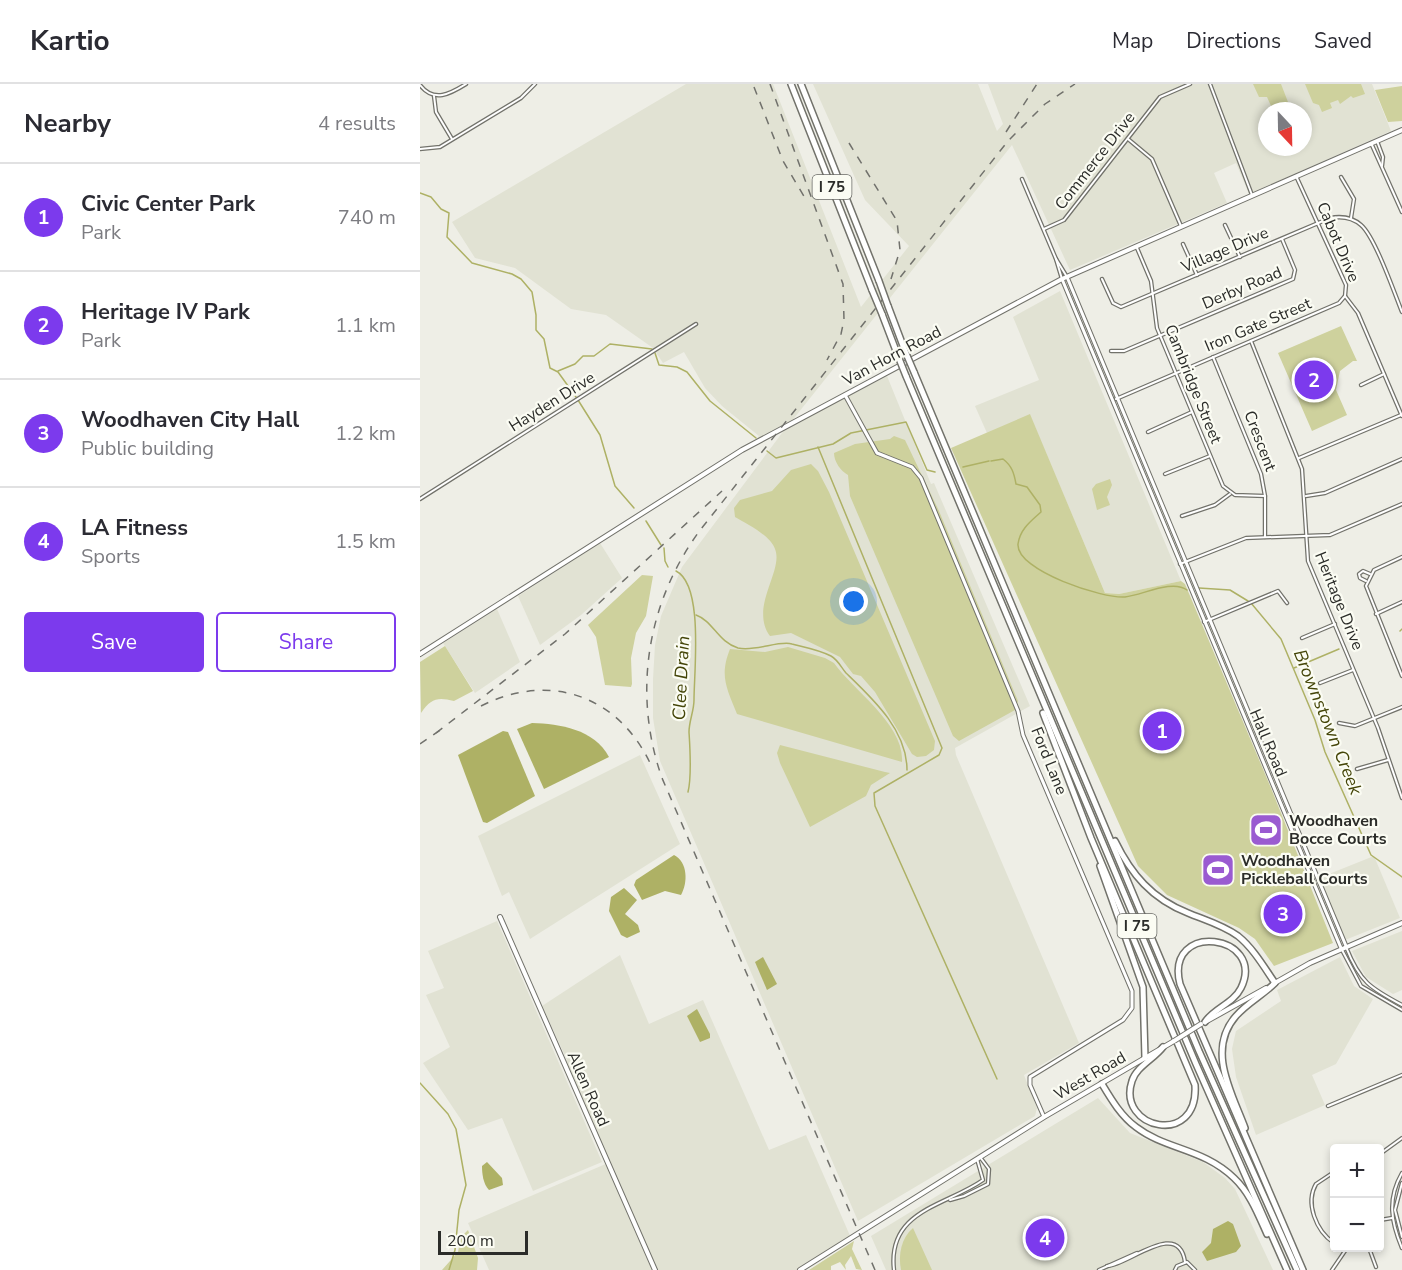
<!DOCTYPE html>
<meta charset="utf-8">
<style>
:root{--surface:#fff;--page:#f2f2f3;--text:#2b2b33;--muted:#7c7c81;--line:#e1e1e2;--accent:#7c3aed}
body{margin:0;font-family:"Nunito Sans",sans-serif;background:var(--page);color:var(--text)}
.controls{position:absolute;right:18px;bottom:18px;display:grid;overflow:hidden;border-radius:6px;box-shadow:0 3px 9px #0003}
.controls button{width:54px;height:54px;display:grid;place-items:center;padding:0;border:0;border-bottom:2px solid var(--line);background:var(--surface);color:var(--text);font:30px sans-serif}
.compass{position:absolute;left:838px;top:18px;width:54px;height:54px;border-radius:50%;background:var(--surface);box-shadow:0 3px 9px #0003;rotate:158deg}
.scale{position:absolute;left:18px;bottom:15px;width:90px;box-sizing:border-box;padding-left:6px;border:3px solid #2b2c29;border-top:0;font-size:16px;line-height:21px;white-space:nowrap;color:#2b2c29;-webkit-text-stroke:4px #fbfcf3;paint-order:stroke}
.you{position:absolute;left:434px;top:518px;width:21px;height:21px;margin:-15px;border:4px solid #fff;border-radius:50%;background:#1a73e8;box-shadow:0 0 0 9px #1a73e833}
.badge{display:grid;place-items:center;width:39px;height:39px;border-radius:50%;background:var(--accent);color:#fff;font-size:20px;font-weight:700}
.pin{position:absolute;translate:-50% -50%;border:3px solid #fff;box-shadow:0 2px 6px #0006}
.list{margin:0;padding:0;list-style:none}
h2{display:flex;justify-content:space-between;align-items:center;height:78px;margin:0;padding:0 24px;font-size:26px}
h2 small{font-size:20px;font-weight:400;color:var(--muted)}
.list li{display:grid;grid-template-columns:39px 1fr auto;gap:18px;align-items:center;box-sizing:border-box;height:108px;padding:0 24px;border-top:2px solid var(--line)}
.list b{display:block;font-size:22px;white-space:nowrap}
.list p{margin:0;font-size:20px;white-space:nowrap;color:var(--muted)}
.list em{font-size:20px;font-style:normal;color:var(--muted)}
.actions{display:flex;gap:12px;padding:18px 24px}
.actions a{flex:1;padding:14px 0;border:2px solid var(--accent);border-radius:6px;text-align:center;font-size:21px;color:var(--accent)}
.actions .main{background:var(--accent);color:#fff}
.map{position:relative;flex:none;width:982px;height:1186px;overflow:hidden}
header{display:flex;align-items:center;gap:36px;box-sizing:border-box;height:84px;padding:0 30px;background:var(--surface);border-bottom:2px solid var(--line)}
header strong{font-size:28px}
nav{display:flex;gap:33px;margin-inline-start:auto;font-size:21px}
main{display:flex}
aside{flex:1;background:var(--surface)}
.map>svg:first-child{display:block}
.built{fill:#e1e2d3;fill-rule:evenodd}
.green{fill:#ced19d}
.water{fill:#aeb165}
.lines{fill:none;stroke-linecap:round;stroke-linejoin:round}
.stream{stroke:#aeb165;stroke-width:1.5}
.minor-casing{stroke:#72726b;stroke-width:4.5}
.tertiary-casing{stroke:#72726b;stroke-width:5}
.secondary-casing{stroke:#72726b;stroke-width:6}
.motorway-casing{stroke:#72726b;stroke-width:8}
.minor{stroke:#fff;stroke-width:2}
.tertiary{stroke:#fff;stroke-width:3}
.secondary{stroke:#fff;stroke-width:4}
.motorway{stroke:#fff;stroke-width:5}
.rail{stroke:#71716c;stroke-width:1.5;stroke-dasharray:8 8;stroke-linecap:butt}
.secondary-bridge-casing{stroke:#72726b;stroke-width:6;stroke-linecap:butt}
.motorway-bridge-casing{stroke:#72726b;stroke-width:8;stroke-linecap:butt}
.secondary-bridge{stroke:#fff;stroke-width:4}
.motorway-bridge{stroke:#fff;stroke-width:5}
.labels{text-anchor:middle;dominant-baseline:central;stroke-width:4.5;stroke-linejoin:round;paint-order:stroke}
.shield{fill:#fbfcf3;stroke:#696a66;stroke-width:1.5}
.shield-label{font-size:15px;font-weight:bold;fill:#2b2c29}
.street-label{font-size:16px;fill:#2b2c29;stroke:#fbfcf3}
.poi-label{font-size:16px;font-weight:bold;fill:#2b2c29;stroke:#fbfcf3;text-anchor:start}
.water-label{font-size:18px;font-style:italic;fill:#444508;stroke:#fbfcf3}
</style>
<header>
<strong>Kartio</strong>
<nav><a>Map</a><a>Directions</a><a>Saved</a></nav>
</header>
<main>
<aside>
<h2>Nearby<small>4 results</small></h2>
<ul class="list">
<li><span class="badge">1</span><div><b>Civic Center Park</b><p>Park</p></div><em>740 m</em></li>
<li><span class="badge">2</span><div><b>Heritage IV Park</b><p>Park</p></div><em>1.1 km</em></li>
<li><span class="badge">3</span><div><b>Woodhaven City Hall</b><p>Public building</p></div><em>1.2 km</em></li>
<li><span class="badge">4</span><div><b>LA Fitness</b><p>Sports</p></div><em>1.5 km</em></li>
</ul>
<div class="actions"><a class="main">Save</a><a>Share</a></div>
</aside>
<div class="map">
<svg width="982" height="1186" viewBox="0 0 982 1186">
<rect width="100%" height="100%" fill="#eeeee6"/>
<g class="built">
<path d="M266,0H353L441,223L489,162L445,116L393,0H558L577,47L583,40L568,0H952L971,47L829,110L816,79L794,89L807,119L650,186L592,61L367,343L332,361L339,352L302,322L285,304L264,268L243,279L233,264L186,231L151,225L95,184L55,174L32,138ZM847,27H883V63H847Z"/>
<path d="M640,207L761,497L699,510L685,509L610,331L567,349L555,322L619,296L593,233Z"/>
<path d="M467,292L511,400L514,399L610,622L535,664L536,671L659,959L604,991L617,1024L615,1032L438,1137L240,677L233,634V595L235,561L241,532L262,483L365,345Z"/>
<path d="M180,459L202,494L161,531L120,561L98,512Z"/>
<path d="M77,525L100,578L55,609L23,559Z"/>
<path d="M220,671L260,760L110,855L89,808L82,812L58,752Z"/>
<path d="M954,772L980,834L925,856L899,794Z"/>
<path d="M77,837L182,1078L113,1107L82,1034L48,1046L3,979L30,963L6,911L24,904L8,867Z"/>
<path d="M982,847V906L973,910L946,893L932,867Z"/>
<path d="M200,871L229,940L283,916L349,1066L386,1051L431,1154L380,1186H69L48,1139L188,1079L143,978L147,976L122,922Z"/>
<path d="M920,873L934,902L953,915L916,980L892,991L905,1021L836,1051L816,993L812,965L816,947L861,917L857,906Z"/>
<path d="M678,1014L710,1049L783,1078L805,1094L815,1105L853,1186H466L451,1152Z"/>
</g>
<g class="green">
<path d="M833,0H861L868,18L852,24L847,13H839Z"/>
<path d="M885,0H941L945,10L933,14L931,12L920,20L918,16L910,19L912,24L902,28L899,21L893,19Z"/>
<path d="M982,2V37L968,38L955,6Z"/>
<path d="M921,242L937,277H933L920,287L916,306L927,331L892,347L858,269Z"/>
<path d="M610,330L685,509L699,510L761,497L765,500L851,704L913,859L854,882L835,855L819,844L747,811L718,782L531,364Z"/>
<path d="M474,352L485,356L519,427L598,617L595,626L539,657L533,652L430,412L428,391C421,387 414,378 414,369L435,360L470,355Z"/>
<path d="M391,380L398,387L409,408L515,657L514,666L506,672L497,673L492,670L455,608L441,592L433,590L420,573L371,549L350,552C329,523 364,487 355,465C350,451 327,440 315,433L314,424L320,416L352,407L371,386Z"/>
<path d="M690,395L692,401L687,413L690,421L677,426L672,405L676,400Z"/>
<path d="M222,491L233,492L226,532L216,549L211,574L212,600L211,603L185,601L176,553L168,541Z"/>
<path d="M25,562L53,607L34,617C18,613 11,614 1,629L0,578Z"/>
<path d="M368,563L405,574L414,579C433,606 485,641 482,678L317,630C307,605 299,592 310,565L345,568Z"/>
<path d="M360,661L465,688L470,689L451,701L446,712L390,743L360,679L357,669Z"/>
<path d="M493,1144L512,1186H481C478,1171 481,1154 493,1144Z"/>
<path d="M48,1146L58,1174L57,1186H22L38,1168L41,1153Z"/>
<path d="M434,1157L432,1165L442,1186L436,1185L431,1172L425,1181L426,1186L420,1178L411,1182V1186H389Z"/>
</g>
<g class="water">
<path d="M112,639C140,640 174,645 189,673L124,705L97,645Z"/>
<path d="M83,647L88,648L115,712L67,739L63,738L38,671Z"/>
<path d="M254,771C268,778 268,799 261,811L245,807L222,816L214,801L216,796Z"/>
<path d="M204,804L217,816L205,830L218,841L220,848L207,854L201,851L189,827L191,813Z"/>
<path d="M343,873L357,900L347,906L335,878Z"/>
<path d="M277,925L290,950V954L280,958L267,932Z"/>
<path d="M67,1078L82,1094L83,1101L69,1106C63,1100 62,1089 62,1082Z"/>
<path d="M808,1137L813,1140L821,1162L816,1168L787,1177L782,1168L791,1159L793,1145Z"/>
</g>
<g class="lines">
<g class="stream">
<path d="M0,109L11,113L21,125L29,129L27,153L52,179L92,190L101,195L112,208L116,231V246L124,255L130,284L138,288L156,313"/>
<path d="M235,269L239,281L257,283L267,288L290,317L336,354"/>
<path d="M138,287L155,280L163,272H174L190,260L232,265"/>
<path d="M158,316L180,351L195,402L214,424"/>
<path d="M398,363L522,664L519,671L454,709L455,722L577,995"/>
<path d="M347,367L356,374L413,360L431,349L486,338L507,386L515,388"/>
<path d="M571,377L583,375C592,382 594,389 596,400L607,403L620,421L621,428C611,437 600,445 598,460C596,487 684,515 705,513C723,511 752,495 767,506"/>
<path d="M543,383L569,377"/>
<path d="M226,437L241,461"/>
<path d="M244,464L245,477L248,483"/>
<path d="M256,487C284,501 274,587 274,616C274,627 269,637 269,648C270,664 272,692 268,708"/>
<path d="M779,504L810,506L828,517"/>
<path d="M831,519L861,555L895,636L905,668L951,771L982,793"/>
<path d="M276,531C293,537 298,558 318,564C336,568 359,556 372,560C384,563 400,566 411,572C418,576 421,583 426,589C453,615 487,646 487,686"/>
<path d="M980,547L982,545"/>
<path d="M874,584L919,565"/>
<path d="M0,999L28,1030L36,1045L46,1101L39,1126L35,1166L29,1186"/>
</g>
<defs>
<g id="minor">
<path d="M790,0L832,111"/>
<path d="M0,1C14,19 30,10 46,0"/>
<path d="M14,12L16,28L32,55"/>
<path d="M708,55L732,75L761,142"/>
<path d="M957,57L963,73L962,82"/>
<path d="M951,59L982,128"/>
<path d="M0,65L20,63L101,14L115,0"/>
<path d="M876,92L926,201L925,212L938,229L982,332"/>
<path d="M921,93L934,115L931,134"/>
<path d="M602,95L636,175L642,195"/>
<path d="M805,141L820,173"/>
<path d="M624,145L644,136L740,13L770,0"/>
<path d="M763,160L777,191"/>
<path d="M717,164L731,197L737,244L803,402L815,411L845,412"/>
<path d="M636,175L647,193"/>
<path d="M682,195L693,219L701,223L910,134C921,132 932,133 941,141C955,153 974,208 982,228"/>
<path d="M831,257L882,385L888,477L958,644L982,714"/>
<path d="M691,267H704L873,195L875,186L862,155"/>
<path d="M793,273L841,390L845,412V453"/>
<path d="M941,301L964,290"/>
<path d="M696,315L919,219L925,212"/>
<path d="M728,348L772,328"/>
<path d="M879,374L981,331"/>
<path d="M745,390L790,372"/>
<path d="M886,412L905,409L982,375"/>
<path d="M0,415L276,240"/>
<path d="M762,432L795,421L810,410"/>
<path d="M982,473L954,486L946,502L982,592"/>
<path d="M760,480L826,454L910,451L982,420"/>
<path d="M946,497L940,494L939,490L943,487L950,490"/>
<path d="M956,530L982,518"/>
<path d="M784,538L858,507L867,519"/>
<path d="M882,554L915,540"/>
<path d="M900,599L933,586"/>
<path d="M919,639L935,642L982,623"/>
<path d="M937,685L968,676"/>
<path d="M926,863C940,898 950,904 982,921"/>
<path d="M921,864L941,902L982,926"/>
<path d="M908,1022L982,991"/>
<path d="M960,1070L982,1054"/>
<path d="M914,1088L896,1100C885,1119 896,1147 914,1159"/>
<path d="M982,1089C967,1115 971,1138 982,1164"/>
<path d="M982,1099L975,1126L982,1153"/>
<path d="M530,1116L544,1112L568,1100L569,1085L560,1073"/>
<path d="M960,1136L972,1134"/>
<path d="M949,1164L956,1183"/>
<path d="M687,1182C707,1182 759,1134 765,1178"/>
<path d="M474,1186C467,1126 526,1122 563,1096L557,1075"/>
<path d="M679,1186L717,1169"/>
<path d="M755,1186L757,1182L767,1178L775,1186"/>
<path d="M912,1186L927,1164"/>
</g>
<g id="tertiary">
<path d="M647,193L926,862"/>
<path d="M642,195L921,864"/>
<path d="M425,311L457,369L492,383L501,394L598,627L603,651L712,907V924L703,936L610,993V1001L624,1033"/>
</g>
<g id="secondary">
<path d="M0,570L322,366L642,195L982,46"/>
<path d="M80,833L235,1186"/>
<path d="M853,900L890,879L982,839"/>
<path d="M787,937L846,904"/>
<path d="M380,1186L624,1033L754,957"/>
</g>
<g id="motorway">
<path d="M371,0L452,206"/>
<path d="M381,0L459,197"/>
<path d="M468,222L485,267"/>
<path d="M462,230L478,272"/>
<path d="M494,288L779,967L877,1186"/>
<path d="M486,292L776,980L867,1186"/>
<path d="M623,629L671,754L775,1001C779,1064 696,1045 712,997C716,983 734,975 743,963"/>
<path d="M695,757C711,790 732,815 768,829C785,836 803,841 818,852C833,864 844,883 855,899C843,911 827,919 816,932C786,966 812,1009 825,1044"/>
<path d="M680,782L723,903L725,974"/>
<path d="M785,938C794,924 813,920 821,904C847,850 744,836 760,900L883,1186"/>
<path d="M682,1000C691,1015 701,1032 716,1043C746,1066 783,1064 814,1094C830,1109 838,1130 847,1150"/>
</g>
</defs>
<use href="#minor" class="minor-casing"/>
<use href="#tertiary" class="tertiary-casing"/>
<use href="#secondary" class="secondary-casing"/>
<use href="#motorway" class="motorway-casing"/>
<use href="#minor" class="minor"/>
<use href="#tertiary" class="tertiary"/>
<use href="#secondary" class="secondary"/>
<use href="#motorway" class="motorway"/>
<g class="rail">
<path d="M350,0L423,200L424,236L421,250L407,276"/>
<path d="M334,3L363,77L385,114"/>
<path d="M586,48L617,0"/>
<path d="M429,59L477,137L480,166L471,195"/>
<path d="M61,622C130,587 199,612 231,681"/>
<path d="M16,649L145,550L302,407"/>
<path d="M0,660L22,645"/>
<path d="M455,1186L242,694C212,609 227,517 281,445L588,57L625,20L655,0"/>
</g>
<defs>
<path id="secondary-bridge" d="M754,957L781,940"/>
<g id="motorway-bridge">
<path d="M459,197L468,222"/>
<path d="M452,206L462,230"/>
<path d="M485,267L494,288"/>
<path d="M478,272L486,292"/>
</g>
</defs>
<use href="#secondary-bridge" class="secondary-bridge-casing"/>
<use href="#motorway-bridge" class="motorway-bridge-casing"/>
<use href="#secondary-bridge" class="secondary-bridge"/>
<use href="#motorway-bridge" class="motorway-bridge"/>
</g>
<defs>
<symbol id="stadium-square" viewBox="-11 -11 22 22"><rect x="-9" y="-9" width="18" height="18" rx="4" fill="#9a5bd1" stroke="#fbfcf3"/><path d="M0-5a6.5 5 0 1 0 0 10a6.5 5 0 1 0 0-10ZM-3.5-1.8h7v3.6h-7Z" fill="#fff"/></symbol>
</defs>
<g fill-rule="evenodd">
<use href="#stadium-square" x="827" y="727" width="38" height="38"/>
<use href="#stadium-square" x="779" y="767" width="38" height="38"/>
</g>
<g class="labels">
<g class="shield">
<rect x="392.5" y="91" width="39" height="24" rx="4.5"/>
<rect x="697.5" y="830" width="39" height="24" rx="4.5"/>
</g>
<g class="shield-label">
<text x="412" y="103">I 75</text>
<text x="717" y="842">I 75</text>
</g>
<g class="street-label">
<text transform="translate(675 77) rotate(-52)">Commerce Drive</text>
<text transform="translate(918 158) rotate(67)">Cabot Drive</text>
<text transform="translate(805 166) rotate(-23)">Village Drive</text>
<text transform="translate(822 204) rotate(-23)">Derby Road</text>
<text transform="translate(838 241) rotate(-23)">Iron Gate Street</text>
<text transform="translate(472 272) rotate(-28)">Van Horn Road</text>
<text transform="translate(773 300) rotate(68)">Cambridge Street</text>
<text transform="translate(132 318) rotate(-32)">Hayden Drive</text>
<text transform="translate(840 357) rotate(69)">Crescent</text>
<text transform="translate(919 517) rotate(68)">Heritage Drive</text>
<text transform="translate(848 659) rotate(67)">Hall Road</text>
<text transform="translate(629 677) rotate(68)">Ford Lane</text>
<text transform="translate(670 992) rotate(-30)">West Road</text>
<text transform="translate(168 1005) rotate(66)">Allen Road</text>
</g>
<g class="poi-label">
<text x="869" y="737">Woodhaven<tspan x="869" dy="18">Bocce Courts</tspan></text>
<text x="821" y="777">Woodhaven<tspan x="821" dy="18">Pickleball Courts</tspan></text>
</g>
<g class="water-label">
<text transform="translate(261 594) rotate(-87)">Clee Drain</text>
<text transform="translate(908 638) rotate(68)">Brownstown Creek</text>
</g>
</g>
</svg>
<div class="controls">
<button>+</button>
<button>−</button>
</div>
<svg class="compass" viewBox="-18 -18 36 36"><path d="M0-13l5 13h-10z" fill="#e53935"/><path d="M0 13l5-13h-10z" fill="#7c7c81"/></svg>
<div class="scale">200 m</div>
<div class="you"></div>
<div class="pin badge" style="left:742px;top:647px">1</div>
<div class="pin badge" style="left:894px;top:296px">2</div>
<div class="pin badge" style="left:863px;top:830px">3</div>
<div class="pin badge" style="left:625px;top:1154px">4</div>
</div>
</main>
